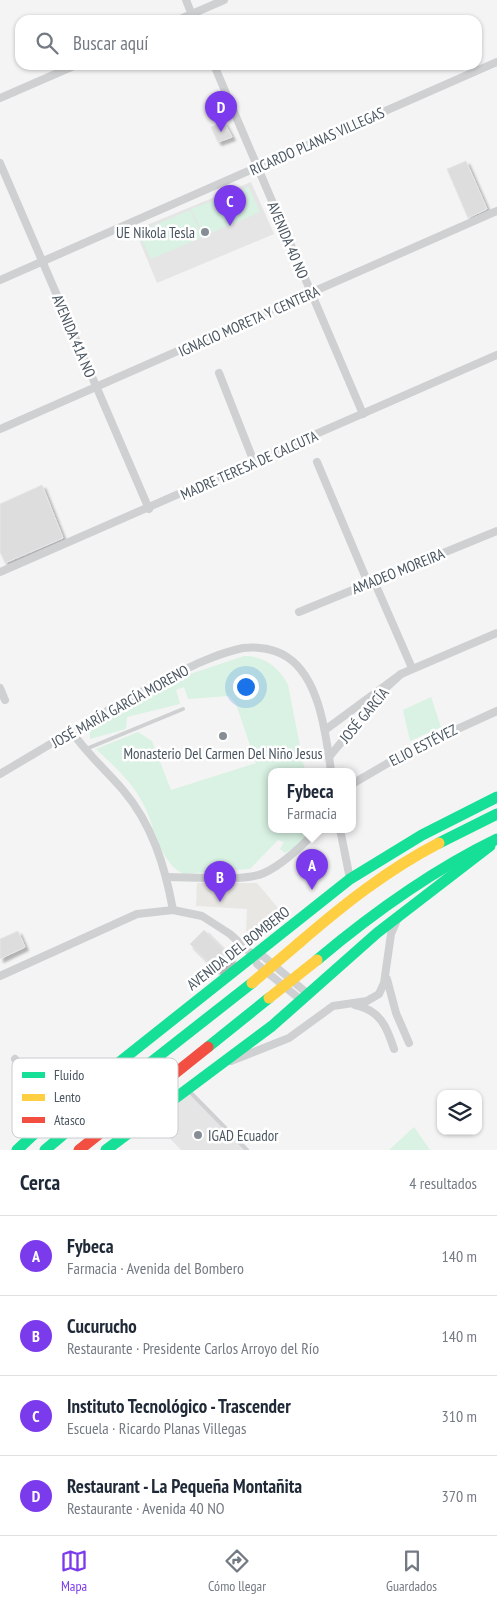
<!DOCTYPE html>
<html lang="es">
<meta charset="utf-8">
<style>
:root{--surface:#fff;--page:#f6f6f7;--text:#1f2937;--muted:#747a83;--line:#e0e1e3;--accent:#7c3aed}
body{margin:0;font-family:"PT Sans Narrow",sans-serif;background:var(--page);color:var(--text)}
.controls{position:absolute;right:15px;bottom:15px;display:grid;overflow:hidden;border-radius:10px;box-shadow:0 1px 4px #0004}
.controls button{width:45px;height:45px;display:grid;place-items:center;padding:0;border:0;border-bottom:1px solid var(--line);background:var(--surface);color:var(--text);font:25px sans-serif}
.you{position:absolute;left:245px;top:686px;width:18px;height:18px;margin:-12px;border:4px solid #fff;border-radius:50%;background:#1a73e8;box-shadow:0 0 0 8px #1a73e833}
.badge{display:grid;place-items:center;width:32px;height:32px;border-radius:50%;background:var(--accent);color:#fff;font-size:16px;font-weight:700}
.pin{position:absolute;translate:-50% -41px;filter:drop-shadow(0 1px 2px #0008)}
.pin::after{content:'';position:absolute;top:26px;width:18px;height:15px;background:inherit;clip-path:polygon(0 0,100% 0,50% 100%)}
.popup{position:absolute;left:268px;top:768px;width:88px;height:65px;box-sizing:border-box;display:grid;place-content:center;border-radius:10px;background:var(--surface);filter:drop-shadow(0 1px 4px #0005);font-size:16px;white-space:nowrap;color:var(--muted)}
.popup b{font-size:19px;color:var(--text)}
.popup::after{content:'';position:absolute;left:50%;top:100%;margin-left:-10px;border:10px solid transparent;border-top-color:var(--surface)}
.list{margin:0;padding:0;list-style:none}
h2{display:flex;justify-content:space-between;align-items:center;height:65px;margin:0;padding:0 20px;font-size:21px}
h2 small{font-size:16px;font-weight:400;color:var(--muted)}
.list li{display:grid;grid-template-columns:32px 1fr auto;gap:15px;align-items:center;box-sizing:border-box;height:80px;padding:0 20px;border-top:1px solid var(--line)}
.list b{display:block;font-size:19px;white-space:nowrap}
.list p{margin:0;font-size:16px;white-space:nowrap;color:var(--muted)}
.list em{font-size:16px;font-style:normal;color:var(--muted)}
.icon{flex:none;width:28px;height:28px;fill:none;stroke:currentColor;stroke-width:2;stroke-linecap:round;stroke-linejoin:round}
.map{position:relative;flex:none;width:497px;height:1150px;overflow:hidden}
.search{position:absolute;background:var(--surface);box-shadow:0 1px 4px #0004;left:15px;right:15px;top:15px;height:55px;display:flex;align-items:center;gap:12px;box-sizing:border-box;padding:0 18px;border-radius:15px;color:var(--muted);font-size:19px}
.sheet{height:385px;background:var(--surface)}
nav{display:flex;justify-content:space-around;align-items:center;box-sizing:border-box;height:70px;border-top:1px solid var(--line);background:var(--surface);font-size:14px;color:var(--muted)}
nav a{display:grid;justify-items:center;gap:2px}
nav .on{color:var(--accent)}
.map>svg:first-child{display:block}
.commercial{fill:#e8e7e3}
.education{fill:#e6e5e6}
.green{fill:#d9f2e3}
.building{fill:#ddddde;stroke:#e5e6e7;filter:url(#shadow)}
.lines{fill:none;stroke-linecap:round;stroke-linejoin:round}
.lane{stroke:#ced0d2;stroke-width:4}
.street{stroke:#ced0d2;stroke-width:8}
.fast{stroke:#16e098;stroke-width:11}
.slow{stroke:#ffcf43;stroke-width:11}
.jam{stroke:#f24e42;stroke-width:11}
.slow-bridge{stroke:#ffcf43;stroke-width:11}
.poi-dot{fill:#868d94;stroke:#fff;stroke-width:2}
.labels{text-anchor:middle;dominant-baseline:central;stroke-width:5;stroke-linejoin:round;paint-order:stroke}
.street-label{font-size:15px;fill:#4a5661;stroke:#fff}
.poi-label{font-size:15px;fill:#4a5661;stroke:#fff;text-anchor:end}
.key{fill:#fff;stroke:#c9ccd0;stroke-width:1}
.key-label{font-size:14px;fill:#4a5661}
</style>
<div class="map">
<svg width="497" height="1150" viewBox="0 0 497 1150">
<defs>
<filter id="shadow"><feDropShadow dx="3.5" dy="3.5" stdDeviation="1" flood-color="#0004"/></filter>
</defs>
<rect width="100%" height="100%" fill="#f4f4f4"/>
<path class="commercial" d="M197,883H257L284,915L266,933L246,931L247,909L196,906Z"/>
<g class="education">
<path d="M251,182L274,234L157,283L135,230Z"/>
<path d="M185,1090L245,1150H181L151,1119Z"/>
</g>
<g class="green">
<path d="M249,187L260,212L204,236L191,209Z"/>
<path d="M190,210L203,237L151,259L138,232Z"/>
<path d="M244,656C264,656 279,667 288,685L305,771H272V829H313L298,845L285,853L280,849L284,842L278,840L250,869L183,874C157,860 155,822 140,798C129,779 112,764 96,749L138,732L152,741L171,790L256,763L236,704L229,696L188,699L184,687L176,690L180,704L127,717L126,729L90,739V729L100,718L166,682Z"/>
<path d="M431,697L441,727L410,741L403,710Z"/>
<path d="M414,1127L430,1150H389Z"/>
</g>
<g class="building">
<path d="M224,122L232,137L218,142L211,127Z"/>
<path d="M466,161L487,209L468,218L447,169Z"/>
<path d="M42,485L63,538L5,563L0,552V504Z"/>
<path d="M204,930L233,959L219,973L190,944Z"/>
<path d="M18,931L25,947L0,959V939Z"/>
</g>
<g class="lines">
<g class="lane">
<path d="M46,19V20"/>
<path d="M86,749L183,709"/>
<path d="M189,1091L247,1150"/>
</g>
<g class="street">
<path d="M186,0L194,20"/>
<path d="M178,20L224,0"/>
<path d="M214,65L363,414"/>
<path d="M0,98L76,65"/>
<path d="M0,163L149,509"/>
<path d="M0,280L497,62"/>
<path d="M219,373L254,462"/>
<path d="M0,429L497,211"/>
<path d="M317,462L368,583"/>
<path d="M0,572L497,355"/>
<path d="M374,581L412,668"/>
<path d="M299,612L497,531"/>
<path d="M401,674L497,633"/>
<path d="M0,688L5,700"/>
<path d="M325,730L401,674L388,686L329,757"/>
<path d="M72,732C87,754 106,770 123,790C152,824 165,866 173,910"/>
<path d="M0,774C49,745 98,715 148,688C178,673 210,655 243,648C257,646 275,649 287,657C320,678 326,736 331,771"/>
<path d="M352,784L407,752L497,711"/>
<path d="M340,829L350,879"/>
<path d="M167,877C191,877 244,882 264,873C284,864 303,845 318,829"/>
<path d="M254,955L263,956L308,994"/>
<path d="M0,976L137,914L173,910L202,916L230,934L253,955L257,964L301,1000"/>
<path d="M387,979L396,1013L409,1043"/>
<path d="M355,1005C380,1010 387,1027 394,1049"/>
<path d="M15,1059L63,1107"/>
<path d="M231,1061L289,1038L333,1006L367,1001L379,994L384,983L391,934L398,918"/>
</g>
<g class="fast">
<path d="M439,843L497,814"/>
<path d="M317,960C373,913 431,871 497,839"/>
<path d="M208,1047L269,998"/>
<path d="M17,1150L63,1107L350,879L422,835L497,797"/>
<path d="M45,1150L122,1085L252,983"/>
<path d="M106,1150L272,1026L377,933L490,846"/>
</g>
<path class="slow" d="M299,943C343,905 387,870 439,843"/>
<path class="jam" d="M79,1150L208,1047"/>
<g class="slow-bridge">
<path d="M252,983L299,943"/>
<path d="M269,998L317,960"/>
</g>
</g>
<g class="poi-dot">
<circle cx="205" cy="232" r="5"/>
<circle cx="223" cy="736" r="5"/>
<circle cx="198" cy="1135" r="5"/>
</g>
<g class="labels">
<g class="street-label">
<text transform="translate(317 141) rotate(-24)">RICARDO PLANAS VILLEGAS</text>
<text transform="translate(288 240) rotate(67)">AVENIDA 40 NO</text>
<text transform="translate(249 321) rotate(-24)">IGNACIO MORETA Y CENTERA</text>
<text transform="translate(74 336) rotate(67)">AVENIDA 41A NO</text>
<text transform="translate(249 465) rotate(-24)">MADRE TERESA DE CALCUTA</text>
<text transform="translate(398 571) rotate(-22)">AMADEO MOREIRA</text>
<text transform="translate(120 706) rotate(-29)">JOSÉ MARÍA GARCÍA MORENO</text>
<text transform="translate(364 715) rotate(-50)">JOSÉ GARCÍA</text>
<text transform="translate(423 745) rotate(-27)">ELIO ESTÉVEZ</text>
<text transform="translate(238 948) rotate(-38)">AVENIDA DEL BOMBERO</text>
</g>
<g class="poi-label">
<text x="195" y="232">UE Nikola Tesla</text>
<text x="223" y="753" text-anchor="middle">Monasterio Del Carmen Del Niño Jesus</text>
<text x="208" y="1135" text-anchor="start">IGAD Ecuador</text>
</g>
</g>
<rect x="12" y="1058" width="166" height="80" rx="8" class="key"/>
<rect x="22" y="1072" width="23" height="6" fill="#16e098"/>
<rect x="22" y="1094" width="23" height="7" fill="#ffcf43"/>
<rect x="22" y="1117" width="23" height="6" fill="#f24e42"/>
<g class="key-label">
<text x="54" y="1080">Fluido</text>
<text x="54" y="1102">Lento</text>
<text x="54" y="1125">Atasco</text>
</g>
</svg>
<div class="controls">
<button><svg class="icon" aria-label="layers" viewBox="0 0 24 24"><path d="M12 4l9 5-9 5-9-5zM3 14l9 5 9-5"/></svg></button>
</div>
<div class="you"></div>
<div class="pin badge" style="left:312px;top:890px">A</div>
<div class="popup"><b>Fybeca</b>Farmacia</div>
<div class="pin badge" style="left:220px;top:902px">B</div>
<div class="pin badge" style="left:230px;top:226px">C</div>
<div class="pin badge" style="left:221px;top:132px">D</div>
<div class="search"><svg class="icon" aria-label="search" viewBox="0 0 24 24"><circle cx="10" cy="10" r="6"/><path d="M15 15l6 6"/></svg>Buscar aquí</div>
</div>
<section class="sheet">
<h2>Cerca<small>4 resultados</small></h2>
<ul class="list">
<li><span class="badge">A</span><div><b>Fybeca</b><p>Farmacia · Avenida del Bombero</p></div><em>140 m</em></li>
<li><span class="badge">B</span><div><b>Cucurucho</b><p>Restaurante · Presidente Carlos Arroyo del Río</p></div><em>140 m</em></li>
<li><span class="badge">C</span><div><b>Instituto Tecnológico - Trascender</b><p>Escuela · Ricardo Planas Villegas</p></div><em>310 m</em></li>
<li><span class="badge">D</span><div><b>Restaurant - La Pequeña Montañita</b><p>Restaurante · Avenida 40 NO</p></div><em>370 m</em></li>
</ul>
</section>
<nav>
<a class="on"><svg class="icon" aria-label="map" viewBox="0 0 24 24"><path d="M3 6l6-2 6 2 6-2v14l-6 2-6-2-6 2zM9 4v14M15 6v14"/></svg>Mapa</a>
<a><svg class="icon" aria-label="directions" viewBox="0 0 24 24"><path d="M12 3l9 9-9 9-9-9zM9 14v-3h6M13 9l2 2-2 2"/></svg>Cómo llegar</a>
<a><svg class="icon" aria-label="saved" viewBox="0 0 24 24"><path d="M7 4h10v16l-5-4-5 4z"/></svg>Guardados</a>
</nav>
